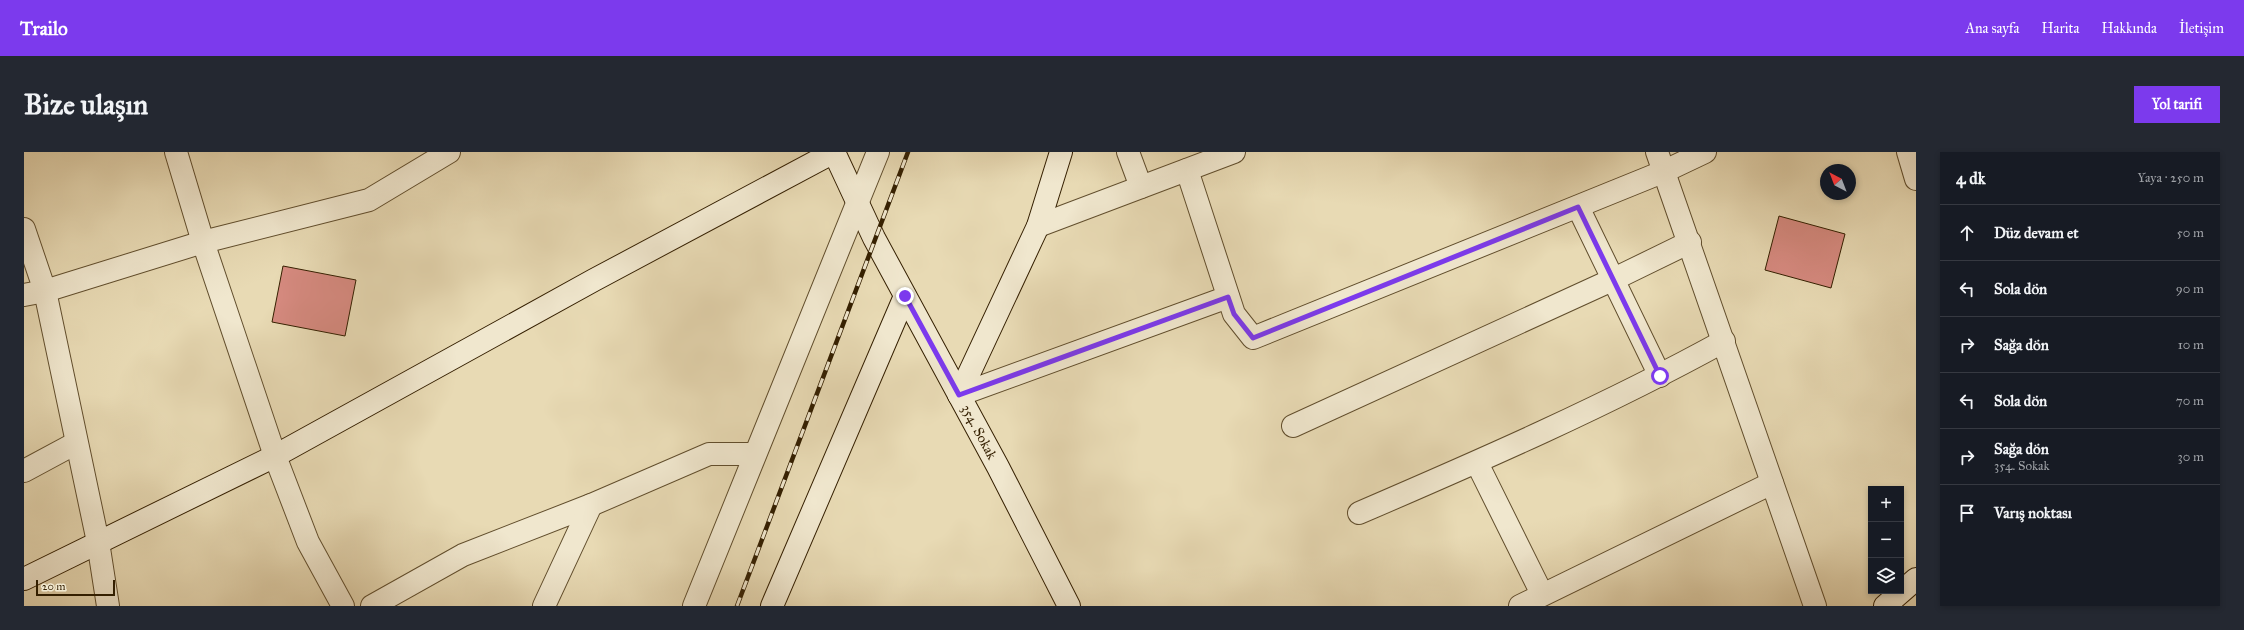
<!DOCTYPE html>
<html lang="tr">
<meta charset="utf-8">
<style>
:root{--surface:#171b24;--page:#242831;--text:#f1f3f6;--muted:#9ea1a6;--line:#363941;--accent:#7c3aed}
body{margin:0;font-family:"IM FELL Great Primer",serif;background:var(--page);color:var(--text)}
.controls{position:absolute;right:12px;bottom:12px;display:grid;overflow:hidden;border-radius:0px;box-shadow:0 2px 6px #0003}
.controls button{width:36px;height:36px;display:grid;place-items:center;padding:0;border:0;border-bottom:1px solid var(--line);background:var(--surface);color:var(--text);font:20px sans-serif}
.compass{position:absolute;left:1796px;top:12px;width:36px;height:36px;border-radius:50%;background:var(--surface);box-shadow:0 2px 6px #0003;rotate:318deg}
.scale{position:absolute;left:12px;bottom:10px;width:79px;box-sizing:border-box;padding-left:4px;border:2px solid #341f00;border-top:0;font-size:11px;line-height:14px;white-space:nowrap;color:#341f00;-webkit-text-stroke:3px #f0e7ce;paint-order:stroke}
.stop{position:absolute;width:12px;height:12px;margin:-9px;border:3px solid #7c3aed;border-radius:50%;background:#fff}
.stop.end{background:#7c3aed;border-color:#fff;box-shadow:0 1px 4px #0008}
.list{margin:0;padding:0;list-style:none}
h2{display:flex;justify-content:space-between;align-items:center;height:52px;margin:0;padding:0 16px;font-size:17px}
h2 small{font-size:13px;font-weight:400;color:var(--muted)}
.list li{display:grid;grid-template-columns:26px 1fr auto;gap:12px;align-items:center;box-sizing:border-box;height:56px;padding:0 16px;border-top:1px solid var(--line)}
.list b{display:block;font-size:15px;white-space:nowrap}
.list p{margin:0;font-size:13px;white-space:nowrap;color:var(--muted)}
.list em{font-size:13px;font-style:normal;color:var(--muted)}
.icon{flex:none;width:22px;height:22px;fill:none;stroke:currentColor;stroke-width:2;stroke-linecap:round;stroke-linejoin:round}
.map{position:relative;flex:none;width:1892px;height:454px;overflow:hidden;border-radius:0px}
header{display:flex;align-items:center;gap:24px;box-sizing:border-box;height:56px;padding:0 20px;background:var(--accent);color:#fff}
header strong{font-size:19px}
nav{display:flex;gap:22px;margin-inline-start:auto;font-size:14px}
.intro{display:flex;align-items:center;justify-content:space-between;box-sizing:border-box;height:96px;padding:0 24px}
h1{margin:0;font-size:28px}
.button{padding:10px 18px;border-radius:0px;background:var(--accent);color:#fff;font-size:14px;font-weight:700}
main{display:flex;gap:24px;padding:0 24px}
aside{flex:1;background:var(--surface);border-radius:0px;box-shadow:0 2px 6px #0003}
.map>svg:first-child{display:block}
.building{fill:#d68a80;stroke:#341f00}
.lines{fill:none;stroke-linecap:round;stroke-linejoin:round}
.street-casing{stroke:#614e2d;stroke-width:24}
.secondary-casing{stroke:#341f00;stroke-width:24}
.street{stroke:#f0e7ce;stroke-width:22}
.secondary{stroke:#f0e7ce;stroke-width:22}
.rail-casing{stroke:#341f00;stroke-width:4.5}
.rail{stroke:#f0e7ce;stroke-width:3;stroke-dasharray:9;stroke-linecap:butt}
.route{stroke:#7c3aed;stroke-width:5}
.labels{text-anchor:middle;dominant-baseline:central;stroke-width:4;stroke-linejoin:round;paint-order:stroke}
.street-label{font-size:14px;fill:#341f00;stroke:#f0e7ce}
</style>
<header>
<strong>Trailo</strong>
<nav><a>Ana sayfa</a><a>Harita</a><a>Hakkında</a><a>İletişim</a></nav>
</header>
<div class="intro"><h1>Bize ulaşın</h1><a class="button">Yol tarifi</a></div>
<main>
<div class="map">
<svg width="1892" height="454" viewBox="0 0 1892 454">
<rect width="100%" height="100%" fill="#e8dab4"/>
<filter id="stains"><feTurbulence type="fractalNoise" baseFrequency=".005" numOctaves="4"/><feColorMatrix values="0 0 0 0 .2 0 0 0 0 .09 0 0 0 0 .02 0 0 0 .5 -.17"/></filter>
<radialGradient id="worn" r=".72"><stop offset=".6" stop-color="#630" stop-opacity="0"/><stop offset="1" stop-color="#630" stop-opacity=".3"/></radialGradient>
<g class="building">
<path d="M1755,64L1821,82L1807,136L1741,118Z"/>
<path d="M259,114L332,128L321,184L248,170Z"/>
</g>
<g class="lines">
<defs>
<g id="street">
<path d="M152,0L179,90L251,304L284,390L319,454"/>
<path d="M1104,0L1117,35"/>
<path d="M1633,0L1791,454"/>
<path d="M1884,0L1892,27"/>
<path d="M1163,18L1210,162L1229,186L1641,19L1681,0"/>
<path d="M1554,55L1636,224"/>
<path d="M1014,74L1210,0"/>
<path d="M0,77L21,139L74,390L84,454"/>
<path d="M0,143L21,139L179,90L345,48L425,0"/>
<path d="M935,243L1204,145"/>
<path d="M1269,274L1588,128L1666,90"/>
<path d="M1453,311L1518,442"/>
<path d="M0,319L52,291"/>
<path d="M1335,361C1458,308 1582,254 1700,189"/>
<path d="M348,454L439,403L567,353L685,302H731"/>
<path d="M520,454L567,353"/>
<path d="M670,454L854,0"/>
<path d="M1496,454L1748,331"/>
</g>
<g id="secondary">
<path d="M810,0L850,86L974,315L1045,454"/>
<path d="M935,243L1014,74L1037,0"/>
<path d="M0,427L251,304L570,128L810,0"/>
<path d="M748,454L881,144"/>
<path d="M1861,454L1892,427"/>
</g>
</defs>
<use href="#street" class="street-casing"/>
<use href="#secondary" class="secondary-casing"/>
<use href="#street" class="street"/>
<use href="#secondary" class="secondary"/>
<defs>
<path id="rail" d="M713,454L884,0"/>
</defs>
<use href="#rail" class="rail-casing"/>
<use href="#rail" class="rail"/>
</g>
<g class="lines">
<path class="route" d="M881,144L935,243L1204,145L1210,162L1229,186L1554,55L1636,224"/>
</g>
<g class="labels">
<g class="street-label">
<text transform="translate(955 280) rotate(62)">354. Sokak</text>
</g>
</g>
<rect width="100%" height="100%" filter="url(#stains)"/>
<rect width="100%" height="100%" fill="url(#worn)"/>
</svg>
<div class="controls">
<button>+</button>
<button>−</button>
<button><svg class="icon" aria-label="layers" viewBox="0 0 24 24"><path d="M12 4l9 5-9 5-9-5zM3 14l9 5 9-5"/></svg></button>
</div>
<svg class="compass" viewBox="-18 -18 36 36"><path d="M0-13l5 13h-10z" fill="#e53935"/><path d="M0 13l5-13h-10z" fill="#9ea1a6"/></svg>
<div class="scale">20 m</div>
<div class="stop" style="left:1636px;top:224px"></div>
<div class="stop end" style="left:881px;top:144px"></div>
</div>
<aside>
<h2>4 dk<small>Yaya · 250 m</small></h2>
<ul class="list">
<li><svg class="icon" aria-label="ahead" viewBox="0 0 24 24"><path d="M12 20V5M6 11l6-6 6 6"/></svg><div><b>Düz devam et</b></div><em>50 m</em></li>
<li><svg class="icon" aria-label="left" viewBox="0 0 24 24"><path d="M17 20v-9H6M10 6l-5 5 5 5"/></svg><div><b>Sola dön</b></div><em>90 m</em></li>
<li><svg class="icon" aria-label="right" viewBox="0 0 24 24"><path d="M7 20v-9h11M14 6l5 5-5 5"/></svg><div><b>Sağa dön</b></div><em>10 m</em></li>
<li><svg class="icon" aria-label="left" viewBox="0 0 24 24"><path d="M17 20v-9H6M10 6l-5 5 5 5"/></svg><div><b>Sola dön</b></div><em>70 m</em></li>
<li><svg class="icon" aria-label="right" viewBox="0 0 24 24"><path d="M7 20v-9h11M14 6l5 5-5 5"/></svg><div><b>Sağa dön</b><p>354. Sokak</p></div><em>30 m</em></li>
<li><svg class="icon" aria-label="arrive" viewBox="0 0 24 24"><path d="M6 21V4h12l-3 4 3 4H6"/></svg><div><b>Varış noktası</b></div></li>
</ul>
</aside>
</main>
